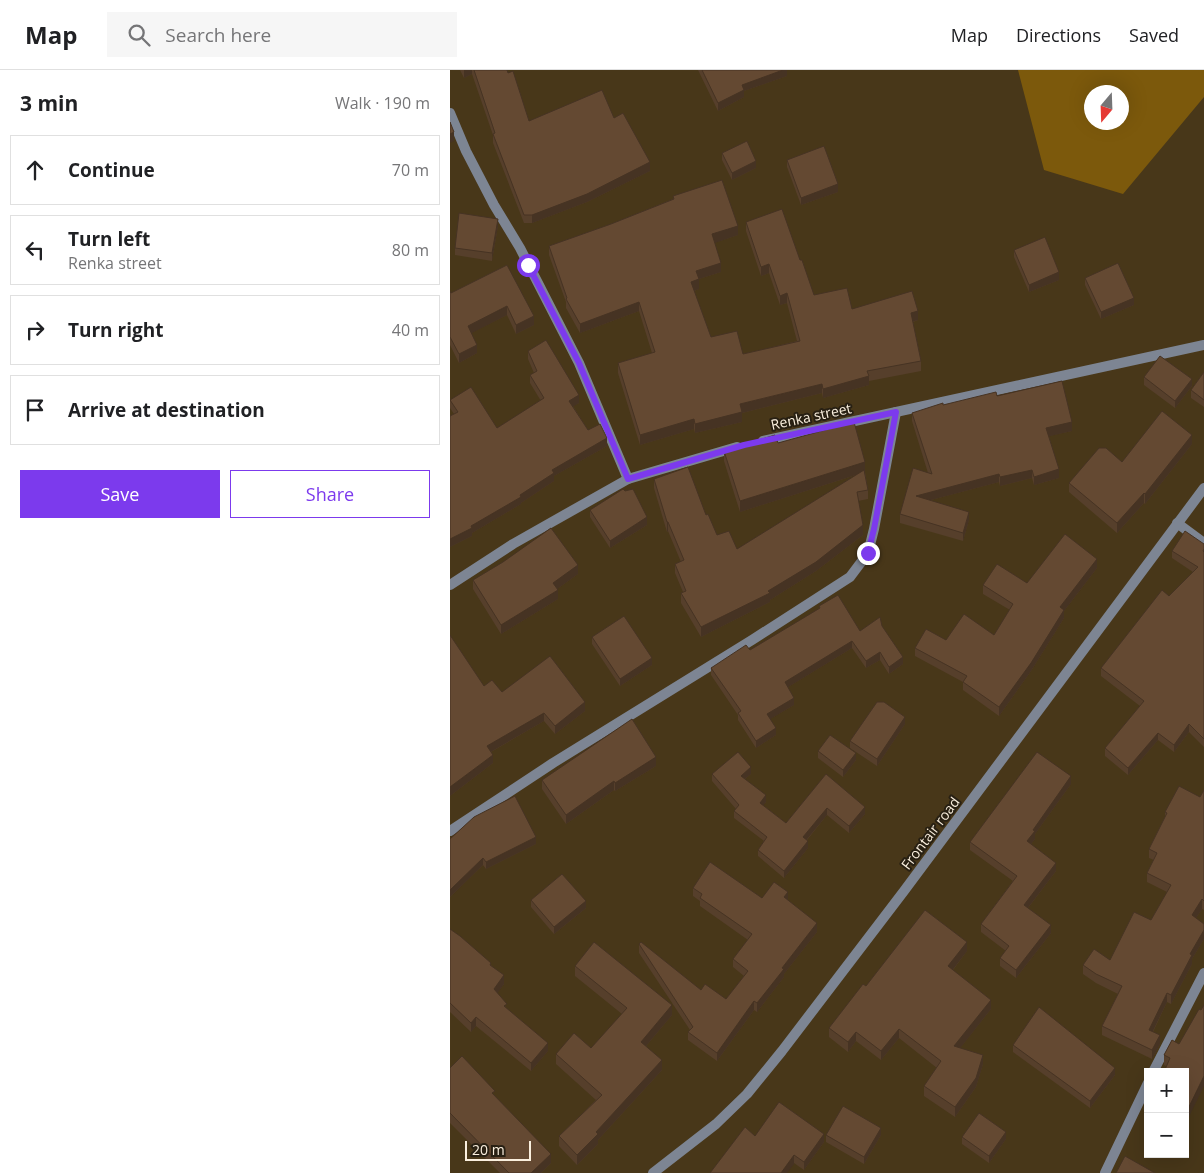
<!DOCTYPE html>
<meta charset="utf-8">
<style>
:root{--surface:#fff;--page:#f6f6f6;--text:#202124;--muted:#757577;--line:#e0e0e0;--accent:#7c3aed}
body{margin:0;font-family:"Open Sans",sans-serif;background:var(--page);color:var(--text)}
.controls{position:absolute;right:15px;bottom:15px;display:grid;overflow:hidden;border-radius:0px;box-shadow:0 5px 20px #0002}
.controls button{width:45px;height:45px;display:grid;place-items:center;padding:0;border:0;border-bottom:1px solid var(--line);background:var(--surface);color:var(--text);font:25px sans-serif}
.compass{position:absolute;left:634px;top:15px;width:45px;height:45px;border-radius:50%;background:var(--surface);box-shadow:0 5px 20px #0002;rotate:199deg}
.scale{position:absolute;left:15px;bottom:12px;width:66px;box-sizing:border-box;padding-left:5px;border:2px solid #faefde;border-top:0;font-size:14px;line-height:18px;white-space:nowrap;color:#faefde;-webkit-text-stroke:4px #282013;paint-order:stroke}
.stop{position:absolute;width:15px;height:15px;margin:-11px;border:4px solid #7c3aed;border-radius:50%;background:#fff}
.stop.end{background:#7c3aed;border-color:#fff;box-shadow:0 1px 5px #0008}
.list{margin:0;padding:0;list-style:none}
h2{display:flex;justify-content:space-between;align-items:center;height:65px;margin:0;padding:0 20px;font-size:21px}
h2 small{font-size:16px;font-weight:400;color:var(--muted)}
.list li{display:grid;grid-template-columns:32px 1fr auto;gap:15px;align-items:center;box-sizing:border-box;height:70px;margin:0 10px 10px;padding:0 10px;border:1px solid var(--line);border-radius:0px}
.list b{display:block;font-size:19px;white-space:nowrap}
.list p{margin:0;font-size:16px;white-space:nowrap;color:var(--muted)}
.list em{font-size:16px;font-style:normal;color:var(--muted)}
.actions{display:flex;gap:10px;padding:15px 20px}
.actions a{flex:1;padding:11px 0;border:1px solid var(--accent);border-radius:0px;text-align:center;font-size:18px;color:var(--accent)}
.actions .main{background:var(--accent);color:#fff}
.icon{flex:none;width:28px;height:28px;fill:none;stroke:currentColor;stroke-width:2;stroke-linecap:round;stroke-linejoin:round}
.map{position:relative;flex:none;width:754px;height:1103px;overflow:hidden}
header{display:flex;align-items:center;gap:30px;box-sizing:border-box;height:70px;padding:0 25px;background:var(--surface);border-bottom:1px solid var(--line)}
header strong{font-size:24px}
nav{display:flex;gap:28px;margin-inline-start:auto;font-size:18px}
.search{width:350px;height:45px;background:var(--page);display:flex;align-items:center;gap:12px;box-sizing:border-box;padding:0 18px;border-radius:0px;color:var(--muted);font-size:19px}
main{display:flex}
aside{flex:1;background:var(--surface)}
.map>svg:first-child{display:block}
.green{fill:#7c590c;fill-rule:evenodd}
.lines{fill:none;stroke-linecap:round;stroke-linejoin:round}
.street{stroke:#7d8593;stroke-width:10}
.wall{fill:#563f2b}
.shaded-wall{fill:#463323}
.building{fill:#644932;stroke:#463323}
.route{stroke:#7c3aed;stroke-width:6}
.labels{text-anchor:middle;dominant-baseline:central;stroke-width:4;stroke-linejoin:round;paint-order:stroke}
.street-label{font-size:14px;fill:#faefde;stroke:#282013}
</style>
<header>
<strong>Map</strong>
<div class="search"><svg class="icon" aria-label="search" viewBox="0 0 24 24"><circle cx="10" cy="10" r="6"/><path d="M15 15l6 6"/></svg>Search here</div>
<nav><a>Map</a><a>Directions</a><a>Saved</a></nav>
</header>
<main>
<aside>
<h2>3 min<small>Walk · 190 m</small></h2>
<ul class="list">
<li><svg class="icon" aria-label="ahead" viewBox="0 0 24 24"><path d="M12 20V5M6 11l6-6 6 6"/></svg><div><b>Continue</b></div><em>70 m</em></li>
<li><svg class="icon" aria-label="left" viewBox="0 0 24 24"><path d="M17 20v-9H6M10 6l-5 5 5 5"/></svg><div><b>Turn left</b><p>Renka street</p></div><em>80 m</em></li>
<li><svg class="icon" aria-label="right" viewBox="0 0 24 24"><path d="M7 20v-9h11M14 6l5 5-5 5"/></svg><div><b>Turn right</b></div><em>40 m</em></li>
<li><svg class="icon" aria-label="arrive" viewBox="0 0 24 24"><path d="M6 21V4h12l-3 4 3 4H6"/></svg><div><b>Arrive at destination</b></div></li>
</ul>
<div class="actions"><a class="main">Save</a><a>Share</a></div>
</aside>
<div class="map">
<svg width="754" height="1103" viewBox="0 0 754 1103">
<rect width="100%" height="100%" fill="#483719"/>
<path class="green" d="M568,0H754V27L673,124L594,100ZM642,22H672V52H642Z"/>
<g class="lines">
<g class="street">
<path d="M0,43L16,81L44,135L70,178L129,293L178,409"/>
<path d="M313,371L754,275"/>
<path d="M727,453L754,473"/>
<path d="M0,515L63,474L178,409L287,377"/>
<path d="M0,761L103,693L302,570L400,507L418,483L424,459L446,342"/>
<path d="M703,1002L754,903"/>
<path d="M203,1103L266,1054L297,1024L332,981L454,821L754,418"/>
<path d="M655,1103L698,1013"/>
</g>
</g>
<g class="wall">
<path d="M10,0H57L79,51L164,48L200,101L137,132L82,153H74L43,73V65L22,4L14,8Z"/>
<path d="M248,0H337V6L294,21V27L268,41Z"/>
<path d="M272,83L306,98L282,110L272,90Z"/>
<path d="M337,90L388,122L351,135L337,97Z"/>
<path d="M223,126L288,165L264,173L271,202L249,209V219L244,221L261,267L293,284L347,271L337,233L330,235L319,203L311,206L296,161V152L350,190L364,225L402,239L468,250L463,252L471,291V301L419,311V315L373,328L372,323L292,343V352L245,363L244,359L190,375L168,303V293L202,283L189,241L130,263L116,238V232L99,185V176L161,154L223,129Z"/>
<path d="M48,156L42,191L5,185V178Z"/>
<path d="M564,180L609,210L579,222L564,187Z"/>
<path d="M57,195L84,255L66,264L57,245L21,263L27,283L9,293L0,275V221L1,223Z"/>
<path d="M635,208L684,235L651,249L635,215Z"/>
<path d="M78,281L129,333L123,336L138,360L157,376L104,406V411L71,433V434L22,463V466L0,477V346L4,344L0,338V330L47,358L91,331L80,313V305L84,303L78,289Z"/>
<path d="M754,302V337L741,328V320Z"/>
<path d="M694,307L742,316L725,338L694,315Z"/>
<path d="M547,326L622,361L599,366L609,408L584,415L582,408L550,416L549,412L481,430L519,450L513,471L450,453V444L478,403L462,351V343L493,335Z"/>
<path d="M328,373L415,402L418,420V429L408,431L413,465L366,501L320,530V532L251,567L231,533V523L233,522L225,503V494L231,492L218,461L217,462L204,418V409L256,445L267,465L287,479L406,405L290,442L274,391V381Z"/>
<path d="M742,374L695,434L694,433L667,463L619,422V413L672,392Z"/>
<path d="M140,440L197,455L160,478L140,447Z"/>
<path d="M754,474V677L739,662L724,682L708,670L678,705L655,686V678L690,636L651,606V598L743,502L722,488V481Z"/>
<path d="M647,498L614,541V548L581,601L549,646L513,620V612L465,586V578L496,570L544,565L560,540L533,524V515L577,513Z"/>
<path d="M128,504L107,519L108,529L51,564L23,519V510Z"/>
<path d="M369,536L410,561L432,556L453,594L439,604L430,590L416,598L402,578L338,617L344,635L320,649L326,665L306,678L288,650V645L261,605V598L300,580L369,539Z"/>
<path d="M142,567L202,595L170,616L142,574Z"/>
<path d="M34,616L52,622L135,641L105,664L94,651L41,682L43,693L0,726Z"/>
<path d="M455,654L427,696L400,678V671Z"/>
<path d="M368,681L406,690L393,707L368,688Z"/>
<path d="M206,696L165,721L164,720L116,754L92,719V710Z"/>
<path d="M262,704H301L295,709L316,732L313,735L336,753L376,704L415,744L399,763L377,745L357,770L358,778L334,808L308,786V780L314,771L284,748V741L286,739L262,711Z"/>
<path d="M621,714L585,764V769L581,774L606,801L578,838L601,863L566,908L550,896V888L556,881L531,862V854L563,811L520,780V772Z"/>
<path d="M754,720V840L752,839L746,848L754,854V869L742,889V894L721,934L717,932L703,962L710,974L702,989L652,965V956L668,924L646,913L633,904V895L660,890L701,850L717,822L697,812V803L704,790L699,788V779L715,747V742L750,727Z"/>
<path d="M0,769L86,774L36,799L33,795L0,827Z"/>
<path d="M243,818L312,828L338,830L367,862L334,904V907L307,942L304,940L267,991L238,970V962L240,960L189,883V874L251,920L276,929L294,906L283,897V889L298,870L250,836V831L243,826Z"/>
<path d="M81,830L136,838L104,864L81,837Z"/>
<path d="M0,859L41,895L54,914L47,923L57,939L98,981L81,1001L26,956L21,962L0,942Z"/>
<path d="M517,881L503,900L541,939L510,978L533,994L526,1017L505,1047L474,1026V1016L487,998L449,968L431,990L406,971L398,982L379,967V958L416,916Z"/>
<path d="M125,896L222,945L196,976L212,1000L148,1070V1074L127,1095L109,1076V1066L146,1030L106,994V984L141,978L172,944L125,906Z"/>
<path d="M722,970L735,1055L716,996L714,995V985Z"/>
<path d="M563,975L665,1005L640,1038L563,982Z"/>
<path d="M0,998L45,1026L101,1093L91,1103H50L0,1053Z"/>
<path d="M698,1035V1049L696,1048V1038Z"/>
<path d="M376,1065H431L414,1094L376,1072Z"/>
<path d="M305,1066L374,1072L354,1100Z"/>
<path d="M512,1067L556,1069L539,1093L512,1074Z"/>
</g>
<g class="shaded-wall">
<path d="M14,0H22V4L14,8Z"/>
<path d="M333,0H337V6L294,21V27L268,41V33L292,15Z"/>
<path d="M4,62V71L0,73V64Z"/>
<path d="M306,91V98L282,110V103Z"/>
<path d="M200,92V101L137,132L82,153V145Z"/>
<path d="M388,114V122L351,135V128Z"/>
<path d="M48,149V156L42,191V183Z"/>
<path d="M288,156V165L262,174V164Z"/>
<path d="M271,193V202L249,209V219L241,222V212L246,201Z"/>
<path d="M319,194V203L311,206V197Z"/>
<path d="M609,202V210L579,222V215Z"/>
<path d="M337,223V233L330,235V226Z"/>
<path d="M684,228V235L651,249V242Z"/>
<path d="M189,232V241L130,263V254Z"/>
<path d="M57,236V245L18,265V256Z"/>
<path d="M468,241V250L461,252V243Z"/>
<path d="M84,246V255L66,264V255Z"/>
<path d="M27,275V283L9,293V284Z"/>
<path d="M419,306V315L373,328V319Z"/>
<path d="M742,309V316L725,338V331Z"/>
<path d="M372,314V323L292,343V352L245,363V354L290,334Z"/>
<path d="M129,325V333L119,339V331Z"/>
<path d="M244,349V359L190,375V365Z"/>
<path d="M622,352V361L596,367V358Z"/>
<path d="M742,365V374L695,434V424Z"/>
<path d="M157,368V376L104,406V411L71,433V434L22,463V466L0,477V469L70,425L102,400Z"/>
<path d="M415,392V402L290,442V431Z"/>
<path d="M609,399V408L584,415V407Z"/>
<path d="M582,400V408L550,416V407Z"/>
<path d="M549,404V412L466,434V426Z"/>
<path d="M694,423V433L667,463V453Z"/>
<path d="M519,442V450L513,471V463Z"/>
<path d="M197,447V455L160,478V471Z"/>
<path d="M217,452H218V461L217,462Z"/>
<path d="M413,455V465L366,501L320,530V532L251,567V557L318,521Z"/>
<path d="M647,489V498L614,541V548L581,601L549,646V637L610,537Z"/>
<path d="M128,495V504L103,522V513Z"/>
<path d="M108,520V529L51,564V555Z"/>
<path d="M402,571V578L335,619V612Z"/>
<path d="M430,582V590L416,598V591Z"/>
<path d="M453,587V594L439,604V597Z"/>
<path d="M202,588V595L170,616V609Z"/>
<path d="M344,628V635L317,651V644Z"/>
<path d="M135,632V641L105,664V656Z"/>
<path d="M94,643V651L37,684V676Z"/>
<path d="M455,647V654L427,696V689Z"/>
<path d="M739,654V662L724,682V675Z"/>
<path d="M326,658V665L306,678V671Z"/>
<path d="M708,663V670L678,705V698Z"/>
<path d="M406,683V690L393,707V700Z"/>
<path d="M43,685V693L0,726V717Z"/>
<path d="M206,687V696L165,721V713Z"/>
<path d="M301,697V704L291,712V706Z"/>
<path d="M621,706V714L585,764V769L577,779V771L583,760Z"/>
<path d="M164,711V720L116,754V745Z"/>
<path d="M316,725V732L310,740V733Z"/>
<path d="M415,737V744L399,763V756Z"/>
<path d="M377,738V745L353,774V767Z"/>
<path d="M86,767V774L36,799V792Z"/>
<path d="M358,771V778L334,808V801Z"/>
<path d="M33,788V795L0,827V820Z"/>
<path d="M606,793V801L574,843V835Z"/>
<path d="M338,822V830L334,836V827Z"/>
<path d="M752,829V839L742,854V845Z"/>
<path d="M136,831V838L104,864V857Z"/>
<path d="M367,853V862L334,904V907L307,942V933L332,898Z"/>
<path d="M601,855V863L566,908V900Z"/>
<path d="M754,860V869L742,889V894L721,934V925L740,884Z"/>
<path d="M517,872V881L498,906V896Z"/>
<path d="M54,905V914L44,928V919Z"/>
<path d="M717,923V932L699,969V960Z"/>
<path d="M541,930V939L504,986V976Z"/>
<path d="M304,931V940L267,991V983Z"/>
<path d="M222,935V945L191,982V972Z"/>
<path d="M26,947V956L21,962V953Z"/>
<path d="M449,959V968L431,990V981Z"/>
<path d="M406,962V971L398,982V972Z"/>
<path d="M710,965V974L702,989V980Z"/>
<path d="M98,973V981L81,1001V993Z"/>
<path d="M533,985V994L526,1017L505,1047V1037Z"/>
<path d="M212,990V1000L148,1070V1074L127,1095V1085L146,1062Z"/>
<path d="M665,998V1005L640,1038V1031Z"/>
<path d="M754,1006V1016L735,1055V1045Z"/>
<path d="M431,1058V1065L414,1094V1087Z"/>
<path d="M556,1062V1069L539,1093V1086Z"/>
<path d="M374,1064V1072L354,1100V1092Z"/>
<path d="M101,1084V1093L91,1103H81Z"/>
<path d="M344,1085V1094L337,1103H331Z"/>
</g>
<g class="building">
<path d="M24,0H57L58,3L63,1L79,51L152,20L164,48L173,43L200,92L137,124L82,145H74L43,64L45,63Z"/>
<path d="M252,0H333L292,15L294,20L268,33Z"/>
<path d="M0,52L4,62L0,64Z"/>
<path d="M297,71L306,91L282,103L272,83Z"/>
<path d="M374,76L388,114L351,128L337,90Z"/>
<path d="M272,110L288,156L262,164L271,193L246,201L249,209L241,212L261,267L287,261L293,284L350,271L337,223L330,226L319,194L311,197L296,152L332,139L350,190H352L364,225L397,218L402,239L462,221L468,241L461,243L471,291L417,301L419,306L373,319L372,314L290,334L292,342L245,354L244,349L190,365L168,293L205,282L189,232L130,254L116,229L117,228L99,176L161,154L224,129L223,126Z"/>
<path d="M9,143L48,149L42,183L5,178Z"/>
<path d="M595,167L609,202L579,215L564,180Z"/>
<path d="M668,193L684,228L651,242L635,208Z"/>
<path d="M57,195L84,246L66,255L57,236L18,256L27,275L9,284L0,267V221L1,223Z"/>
<path d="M96,270L129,325L119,331L138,360L150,354L157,368L102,400L104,403L70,425L71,427L21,456L22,458L0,469V346L8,342L0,330L21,317L47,358L94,328L80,305L87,301L78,281Z"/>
<path d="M710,286L742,309L725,331L694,307Z"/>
<path d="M754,302V330L741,320Z"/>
<path d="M612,311L622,352L596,358L609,399L584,407L582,400L550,407L549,404L466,426L519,442L513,463L450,444L463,398L482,404L462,343L493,333V335L546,322L547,326Z"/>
<path d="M712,341L742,365L695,424L694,423L667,453L619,413L649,378H656L672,392Z"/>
<path d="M404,352L415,392L290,431L274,381L325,365L328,373Z"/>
<path d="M238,397L256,445L258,444L267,465L279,461L287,479L414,400L418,420L407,422L413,455L366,492L318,521L320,523L251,557L231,523L236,521L225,494L234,490L218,452H217L204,409Z"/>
<path d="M173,419L175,421L183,419L197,447L160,471L140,440Z"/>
<path d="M101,458L128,495L103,513L108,520L51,555L23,510L53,492Z"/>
<path d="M735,461L754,474V479L753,481L754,482V669L739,654L724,675L708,663L678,698L655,678L694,631L651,598L712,520L719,526L748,497L722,481Z"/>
<path d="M615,464L647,489L610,537L614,540L581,593L549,637L513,612L517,606L465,578L476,559L496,570L514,544L544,565L563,534L533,515L547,494L577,513Z"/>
<path d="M388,525L410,561L430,547L432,556L453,587L439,597L430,582L416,591L402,571L335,612L344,628L317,644L326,658L306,671L288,643L291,641L261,598L296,575L300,580L370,538L369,536Z"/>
<path d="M174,546L202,588L170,609L142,567Z"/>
<path d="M0,565L34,616L42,610L52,622L100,586L135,632L105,656L94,643L37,676L43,685L0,717Z"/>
<path d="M427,632H434L455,647L427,689L400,671Z"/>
<path d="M182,649L206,687L165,713L164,711L116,745L92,710Z"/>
<path d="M380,665L406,683L393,700L368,681Z"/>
<path d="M288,682L301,697L291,706L316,725L310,733L336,753L376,704L415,737L399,756L377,738L353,767L358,771L334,801L308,780L317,767L284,741L289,735L262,704Z"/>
<path d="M587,682L621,706L583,760L585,761L577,771L606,793L574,835L601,855L566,900L550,888L559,876L531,854L567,806L520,772Z"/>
<path d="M729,716L750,727L754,720V831L752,829L742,845L754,854V860L740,884L742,885L721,925L717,923L699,960L710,965L702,980L652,956L672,916L646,904L633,895L644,879L660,890L684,842L701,850L721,815L697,803L707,783L699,779L717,743L715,742Z"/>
<path d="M65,726L86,767L36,792L33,788L0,820V769L24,747Z"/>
<path d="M260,792L312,828L324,812L338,822L334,827L367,853L332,898L334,899L307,933L304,931L267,983L238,962L243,957L189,874L191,872L251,920L255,914L276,929L298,901L283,889L302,864L250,828L252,824L243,818Z"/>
<path d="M112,804L136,831L104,857L81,830Z"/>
<path d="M475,840L517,872L498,896L541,930L504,976L533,985L526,1008L505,1037L474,1016L491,991L449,959L431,981L406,962L398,972L379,958L413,914L416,916Z"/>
<path d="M0,859L10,866L41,893L40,895L54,905L44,919L57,934L54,936L98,973L81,993L26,947L21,953L0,933Z"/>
<path d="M144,872L222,935L191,972L212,990L146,1062L148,1064L127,1085L109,1066L152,1025L106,984L124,963L141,978L177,938L125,896Z"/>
<path d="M754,935V1006L735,1045V1002H714L720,988L714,985L722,970L729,974L749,939L751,940Z"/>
<path d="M589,937L665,998L640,1031L563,975Z"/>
<path d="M12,986L45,1021L42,1023L101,1084L81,1103H59L0,1043V998Z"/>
<path d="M329,1032L374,1064L354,1092L344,1085L331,1103H260L295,1057L305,1066Z"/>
<path d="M393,1036L431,1058L414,1087L376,1065Z"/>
<path d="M529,1043L556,1062L539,1086L512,1067Z"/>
<path d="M675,1086L705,1103H666Z"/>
</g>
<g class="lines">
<path class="route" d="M78,195L129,293L178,409L294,375L446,342L424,459L418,483"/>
</g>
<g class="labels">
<g class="street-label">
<text transform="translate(361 346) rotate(-12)">Renka street</text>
<text transform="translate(480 763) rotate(-53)">Frontair road</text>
</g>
</g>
</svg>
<div class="controls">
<button>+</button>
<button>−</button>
</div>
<svg class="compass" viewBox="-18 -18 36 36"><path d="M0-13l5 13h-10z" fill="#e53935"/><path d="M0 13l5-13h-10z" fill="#757577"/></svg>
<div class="scale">20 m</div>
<div class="stop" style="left:78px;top:195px"></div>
<div class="stop end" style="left:418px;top:483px"></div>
</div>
</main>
